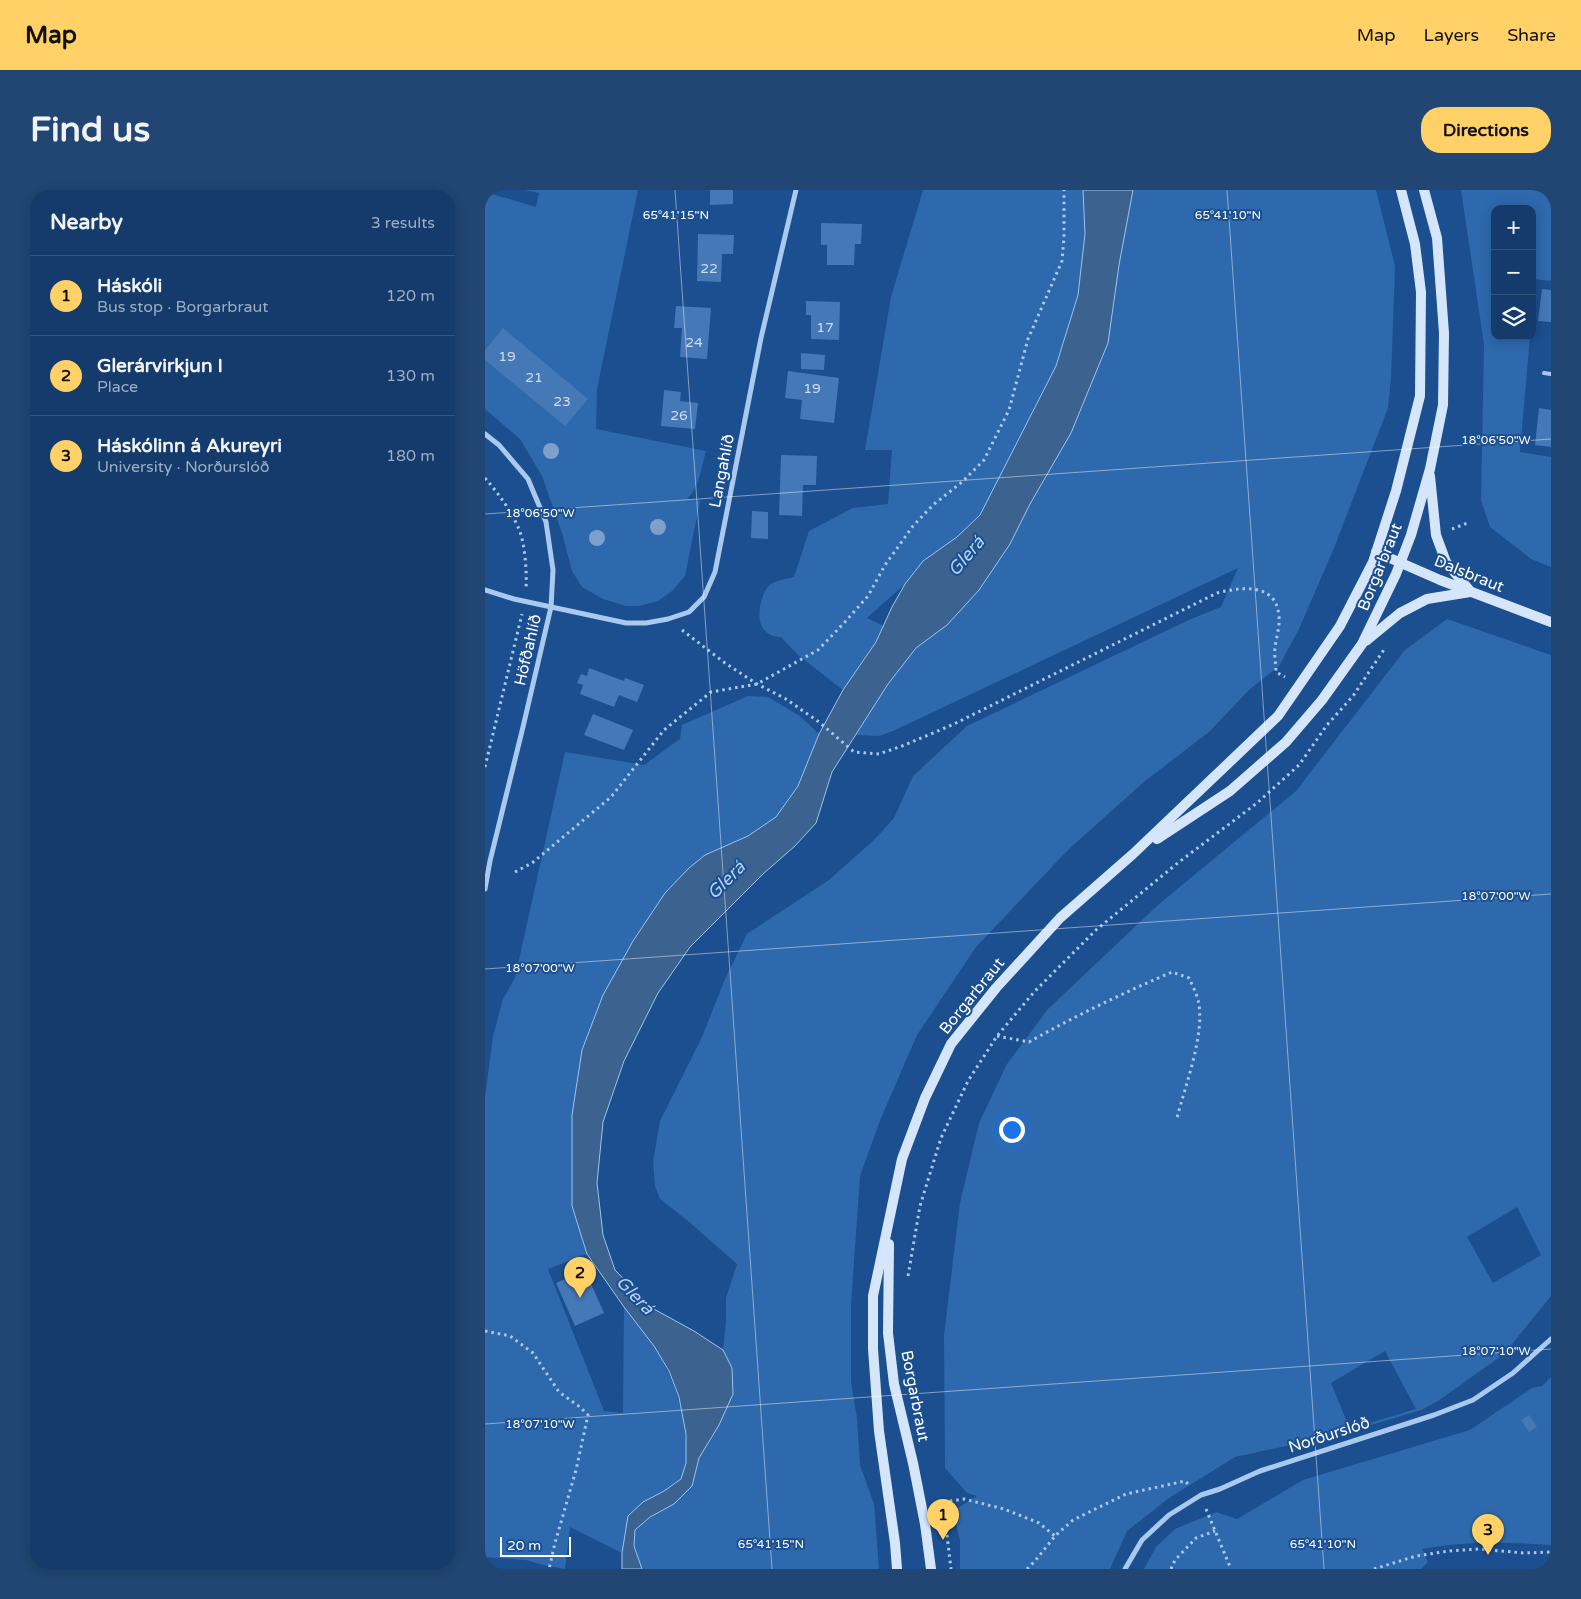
<!DOCTYPE html>
<meta charset="utf-8">
<style>
:root{--surface:#143b6b;--page:#214673;--text:#f1f3f6;--muted:#9dadc1;--line:#33557e;--accent:#ffd166}
body{margin:0;font-family:"Varela Round",sans-serif;background:var(--page);color:var(--text)}
.controls{position:absolute;right:15px;top:15px;display:grid;overflow:hidden;border-radius:10px;box-shadow:0 2px 12px #0003}
.controls button{width:45px;height:45px;display:grid;place-items:center;padding:0;border:0;border-bottom:1px solid var(--line);background:var(--surface);color:var(--text);font:25px sans-serif}
.scale{position:absolute;left:15px;bottom:12px;width:71px;box-sizing:border-box;padding-left:5px;border:2px solid #fff;border-top:0;font-size:14px;line-height:18px;white-space:nowrap;color:#fff;-webkit-text-stroke:4px #1b4f8f;paint-order:stroke}
.you{position:absolute;left:526px;top:939px;width:18px;height:18px;margin:-12px;border:4px solid #fff;border-radius:50%;background:#1a73e8;box-shadow:0 0 0 8px #1a73e833}
.badge{display:grid;place-items:center;width:32px;height:32px;border-radius:50%;background:var(--accent);color:#111;font-size:16px;font-weight:700}
.pin{position:absolute;translate:-50% -41px;filter:drop-shadow(0 1px 2px #0008)}
.pin::after{content:'';position:absolute;top:26px;width:18px;height:15px;background:inherit;clip-path:polygon(0 0,100% 0,50% 100%)}
.list{margin:0;padding:0;list-style:none}
h2{display:flex;justify-content:space-between;align-items:center;height:65px;margin:0;padding:0 20px;font-size:21px}
h2 small{font-size:16px;font-weight:400;color:var(--muted)}
.list li{display:grid;grid-template-columns:32px 1fr auto;gap:15px;align-items:center;box-sizing:border-box;height:80px;padding:0 20px;border-top:1px solid var(--line)}
.list b{display:block;font-size:19px;white-space:nowrap}
.list p{margin:0;font-size:16px;white-space:nowrap;color:var(--muted)}
.list em{font-size:16px;font-style:normal;color:var(--muted)}
.icon{flex:none;width:28px;height:28px;fill:none;stroke:currentColor;stroke-width:2;stroke-linecap:round;stroke-linejoin:round}
.map{position:relative;flex:none;width:1066px;height:1379px;overflow:hidden;border-radius:20px}
header{display:flex;align-items:center;gap:30px;box-sizing:border-box;height:70px;padding:0 25px;background:var(--accent);color:#111}
header strong{font-size:24px}
nav{display:flex;gap:28px;margin-inline-start:auto;font-size:18px}
.intro{display:flex;align-items:center;justify-content:space-between;box-sizing:border-box;height:120px;padding:0 30px}
h1{margin:0;font-size:35px}
.button{padding:12px 22px;border-radius:20px;background:var(--accent);color:#111;font-size:18px;font-weight:700}
main{display:flex;gap:30px;padding:0 30px}
aside{flex:1;background:var(--surface);border-radius:20px;box-shadow:0 2px 12px #0003}
.map>svg:first-child{display:block}
.green{fill:#2e69ad;fill-rule:evenodd}
.water{fill:#3c6290;stroke:#9cc4f0}
.building{fill:#4478b7}
.lines{fill:none;stroke-linecap:round;stroke-linejoin:round}
.path{stroke:#a9c9ee;stroke-width:3;stroke-dasharray:2.5 4;stroke-linecap:butt}
.lane{stroke:#a9c9ee;stroke-width:4}
.street{stroke:#a9c9ee;stroke-width:5}
.secondary{stroke:#d6e6fa;stroke-width:10}
.tree{fill:#7ea0ca}
.ticks{fill:none;stroke:#fff;stroke-width:1;stroke-opacity:0.45}
.labels{text-anchor:middle;dominant-baseline:central;stroke-width:4;stroke-linejoin:round;paint-order:stroke}
.number-label{font-size:14px;fill:#d0dded}
.street-label{font-size:16px;fill:#fff;stroke:#1b4f8f}
.water-label{font-size:18px;font-style:italic;fill:#b5d3f5;stroke:#1b4f8f}
.ticks-label{font-size:12px;text-anchor:middle;fill:#fff;stroke:#1b4f8f;stroke-width:4;stroke-linejoin:round;paint-order:stroke}
</style>
<header>
<strong>Map</strong>
<nav><a>Map</a><a>Layers</a><a>Share</a></nav>
</header>
<div class="intro"><h1>Find us</h1><a class="button">Directions</a></div>
<main>
<aside>
<h2>Nearby<small>3 results</small></h2>
<ul class="list">
<li><span class="badge">1</span><div><b>Háskóli</b><p>Bus stop · Borgarbraut</p></div><em>120 m</em></li>
<li><span class="badge">2</span><div><b>Glerárvirkjun I</b><p>Place</p></div><em>130 m</em></li>
<li><span class="badge">3</span><div><b>Háskólinn á Akureyri</b><p>University · Norðurslóð</p></div><em>180 m</em></li>
</ul>
</aside>
<div class="map">
<svg width="1066" height="1379" viewBox="0 0 1066 1379">
<rect width="100%" height="100%" fill="#1b4f8f"/>
<g class="green">
<path d="M39,0H153L112,199L111,239L221,261C216,278 215,296 202,309L215,311L200,386L187,401L173,411L155,416H141L118,409L97,397L87,381L77,343L57,286L35,249L0,219V2L51,17L54,3Z"/>
<path d="M438,0H598L600,44L593,105L571,176L495,325L472,347L438,371L420,394L382,428L399,436L391,452L358,500L313,465L296,447C289,447 281,444 277,437C271,426 276,401 286,394C292,390 302,389 309,387L324,341L368,318L403,314L407,260H380L406,107Z"/>
<path d="M648,0H891L910,76L906,189L903,218L849,358L814,439L794,476L765,499L724,542L660,591L584,659L491,757L432,845L396,928L375,986L366,1115V1192L372,1228L375,1275L389,1314L394,1379H157L149,1356L150,1340L165,1327L189,1314L207,1296L214,1268L234,1235L247,1178L238,1160L241,1132V1108L252,1074L203,1031L175,1009L170,996L168,972L175,931L217,847L240,789L262,744L344,690L391,648L409,628L428,586L482,536L706,429L736,417L753,378L408,541L394,546L371,545L403,494L431,458L462,435L525,354L544,314L586,243L634,75Z"/>
<path d="M976,0H1066V91L1049,89L1047,113V19H1010V146H1045L1035,262L1066,267V377L1046,369L1005,337L996,310L999,154Z"/>
<path d="M962,429L1066,465V1106L1019,1164L953,1211L936,1220L853,1245L750,1267L684,1308L642,1341L625,1379H475V1350L468,1321L492,1306L482,1303L460,1278L459,1145L475,1013L494,933L522,874L563,819L673,715L811,601L920,460ZM1032,1017L1056,1065L1008,1093L982,1047ZM900,1161L931,1219L865,1239L846,1193Z"/>
<path d="M263,506L283,507L315,526L334,544L313,596L291,627L263,646L220,665L204,678L87,1016L102,1064L63,1079L119,1221L138,1223L139,1117C174,1157 201,1204 201,1258C201,1268 202,1279 197,1288C193,1294 152,1320 143,1326L137,1363L85,1337L80,1379L54,1374L41,1370L0,1367V907L8,846L18,809L30,788L80,562L159,575L195,549L197,535Z"/>
<path d="M1066,1187V1355C1023,1352 980,1351 937,1359L943,1372L936,1379H659L671,1357L690,1339L731,1322L752,1329L818,1290L985,1240L1047,1198L1057,1196Z"/>
</g>
<path class="water" d="M598,0H648L634,75L623,153L586,243L545,314L525,354L494,400L462,435L431,458L403,494L347,582L331,633L310,656L279,683L205,757L173,803L139,871L118,932L112,993L118,1045L130,1080L167,1118L209,1141L238,1160L247,1178L248,1204L234,1235L214,1268L207,1296L189,1314L165,1327L150,1340L149,1356L157,1379H137V1363L143,1326L158,1312L179,1301L196,1289L201,1273V1244L194,1207L184,1181L169,1156L139,1117L102,1064L87,1016V925L97,860L118,805L148,751L180,703L204,678L220,665L263,646L291,627L313,596L334,544L358,500L391,452L407,417L420,394L438,371L472,347L495,325L571,176L593,105L600,44Z"/>
<g class="building">
<path d="M225,0H248V14L225,15Z"/>
<path d="M336,33L377,34L376,54H370L369,75H342V55H336Z"/>
<path d="M213,44L249,45L248,64H237L236,92L212,91Z"/>
<path d="M1057,99L1066,100V132L1053,131Z"/>
<path d="M321,111L355,112L354,150L326,149V125H321Z"/>
<path d="M191,116L226,118L222,169L195,167L197,138H189Z"/>
<path d="M18,138L103,209L80,236L0,170V160Z"/>
<path d="M316,163L340,165L339,180L316,179Z"/>
<path d="M303,181L354,188L349,233L315,229L317,210L300,208Z"/>
<path d="M179,200L196,202L195,211L213,213L210,239L176,236Z"/>
<path d="M1054,218L1066,220V257L1050,255Z"/>
<path d="M296,265L332,266L331,295H318L317,326L294,325Z"/>
<path d="M267,321L283,322V349L266,348Z"/>
<path d="M104,478L139,491L140,488L159,495L152,512L134,505L129,517L95,504L98,495L92,493L96,484L102,486Z"/>
<path d="M108,524L148,540L139,560L99,545Z"/>
<path d="M100,1080L119,1123L90,1136L71,1093Z"/>
<path d="M1044,1225L1052,1237L1044,1242L1036,1230Z"/>
</g>
<g class="lines">
<g class="path">
<path d="M0,10L2,0"/>
<path d="M0,288C13,303 25,319 33,337C40,351 42,382 41,398"/>
<path d="M967,339L985,332"/>
<path d="M197,440L240,473L272,494L301,509L334,532L369,562L394,564L417,556L467,535L732,403C756,397 792,392 794,427C795,437 791,448 790,458C789,466 791,474 791,482L800,487"/>
<path d="M0,577L37,424"/>
<path d="M30,682L47,673L126,607L179,540L226,502L272,494L333,460L359,433L383,406L400,375L428,336L448,315L477,292L499,270L524,220L543,149L577,71L579,47V0"/>
<path d="M512,846L544,852C590,826 638,803 687,782L704,788C707,795 711,802 713,810C721,842 700,896 692,928"/>
<path d="M423,1086L435,1016L456,948L483,891L512,846L550,801L611,740L694,672L772,613L814,575L842,535L868,506L900,458"/>
<path d="M0,1141L25,1146L48,1163L74,1202L95,1217L103,1225L91,1280L70,1353L64,1379"/>
<path d="M452,1313L479,1309L519,1319L554,1333L570,1346"/>
<path d="M721,1319L746,1379"/>
<path d="M456,1320L460,1328L466,1379"/>
<path d="M542,1379L550,1371L570,1346L588,1330L641,1304L700,1291L705,1296"/>
<path d="M686,1379L690,1370L711,1348L730,1341"/>
<path d="M889,1379L931,1366L964,1361L994,1359L1039,1363L1066,1362"/>
</g>
<path class="lane" d="M1059,183L1066,184"/>
<g class="street">
<path d="M0,244L14,255L43,289L61,332L68,380L66,417L38,537L5,671L0,699"/>
<path d="M0,400L29,409L141,433H161L183,429L204,422L219,407L230,382L276,148L311,0"/>
<path d="M640,1379L657,1350L684,1325L716,1305L735,1299L775,1281L949,1225L988,1210L1028,1183L1066,1149"/>
</g>
<g class="secondary">
<path d="M945,286L951,345L961,372L985,401"/>
<path d="M891,362L955,390L1066,432"/>
<path d="M881,451L915,423L942,409L985,402"/>
<path d="M672,649L745,601L801,552L837,510L877,454L911,384L926,345L945,279L958,215L959,143L952,48L939,0"/>
<path d="M404,1054L403,1143L409,1194L428,1273L440,1334L446,1379"/>
<path d="M412,1379L410,1353L394,1241L388,1159V1106L417,969L440,908L466,854L511,798L575,728L648,664L793,526L855,436L888,372L911,301L935,206L936,102L930,54L916,0"/>
</g>
</g>
<g class="tree">
<circle cx="66" cy="261" r="8"/>
<circle cx="173" cy="337" r="8"/>
<circle cx="112" cy="348" r="8"/>
</g>
<path class="ticks" d="M190,0L287,1379M742,0L839,1379M0,324L1066,249M0,779L1066,704M0,1234L1066,1159"/>
<g class="labels">
<g class="number-label">
<text x="224" y="78">22</text>
<text x="340" y="137">17</text>
<text x="209" y="152">24</text>
<text x="22" y="166">19</text>
<text x="49" y="187">21</text>
<text x="327" y="198">19</text>
<text x="77" y="211">23</text>
<text x="194" y="225">26</text>
</g>
<g class="street-label">
<text transform="translate(237 281) rotate(-79)">Langahlíð</text>
<text transform="translate(895 377) rotate(-68)">Borgarbraut</text>
<text transform="translate(984 384) rotate(22)">Dalsbraut</text>
<text transform="translate(43 460) rotate(-77)">Höfðahlíð</text>
<text transform="translate(487 806) rotate(-51)">Borgarbraut</text>
<text transform="translate(430 1206) rotate(79)">Borgarbraut</text>
<text transform="translate(844 1245) rotate(-18)">Norðurslóð</text>
</g>
<g class="water-label">
<text transform="translate(481 366) rotate(-50)">Glerá</text>
<text transform="translate(241 690) rotate(-45)">Glerá</text>
<text transform="translate(150 1105) rotate(46)">Glerá</text>
</g>
</g>
<g class="ticks-label">
<text x="191" y="29">65°41'15"N</text>
<text x="743" y="29">65°41'10"N</text>
<text x="1011" y="254">18°06'50"W</text>
<text x="55" y="327">18°06'50"W</text>
<text x="1011" y="710">18°07'00"W</text>
<text x="55" y="782">18°07'00"W</text>
<text x="1011" y="1165">18°07'10"W</text>
<text x="55" y="1238">18°07'10"W</text>
<text x="286" y="1358">65°41'15"N</text>
<text x="838" y="1358">65°41'10"N</text>
</g>
</svg>
<div class="controls">
<button>+</button>
<button>−</button>
<button><svg class="icon" aria-label="layers" viewBox="0 0 24 24"><path d="M12 4l9 5-9 5-9-5zM3 14l9 5 9-5"/></svg></button>
</div>
<div class="scale">20 m</div>
<div class="you"></div>
<div class="pin badge" style="left:458px;top:1350px">1</div>
<div class="pin badge" style="left:95px;top:1108px">2</div>
<div class="pin badge" style="left:1003px;top:1365px">3</div>
</div>
</main>
